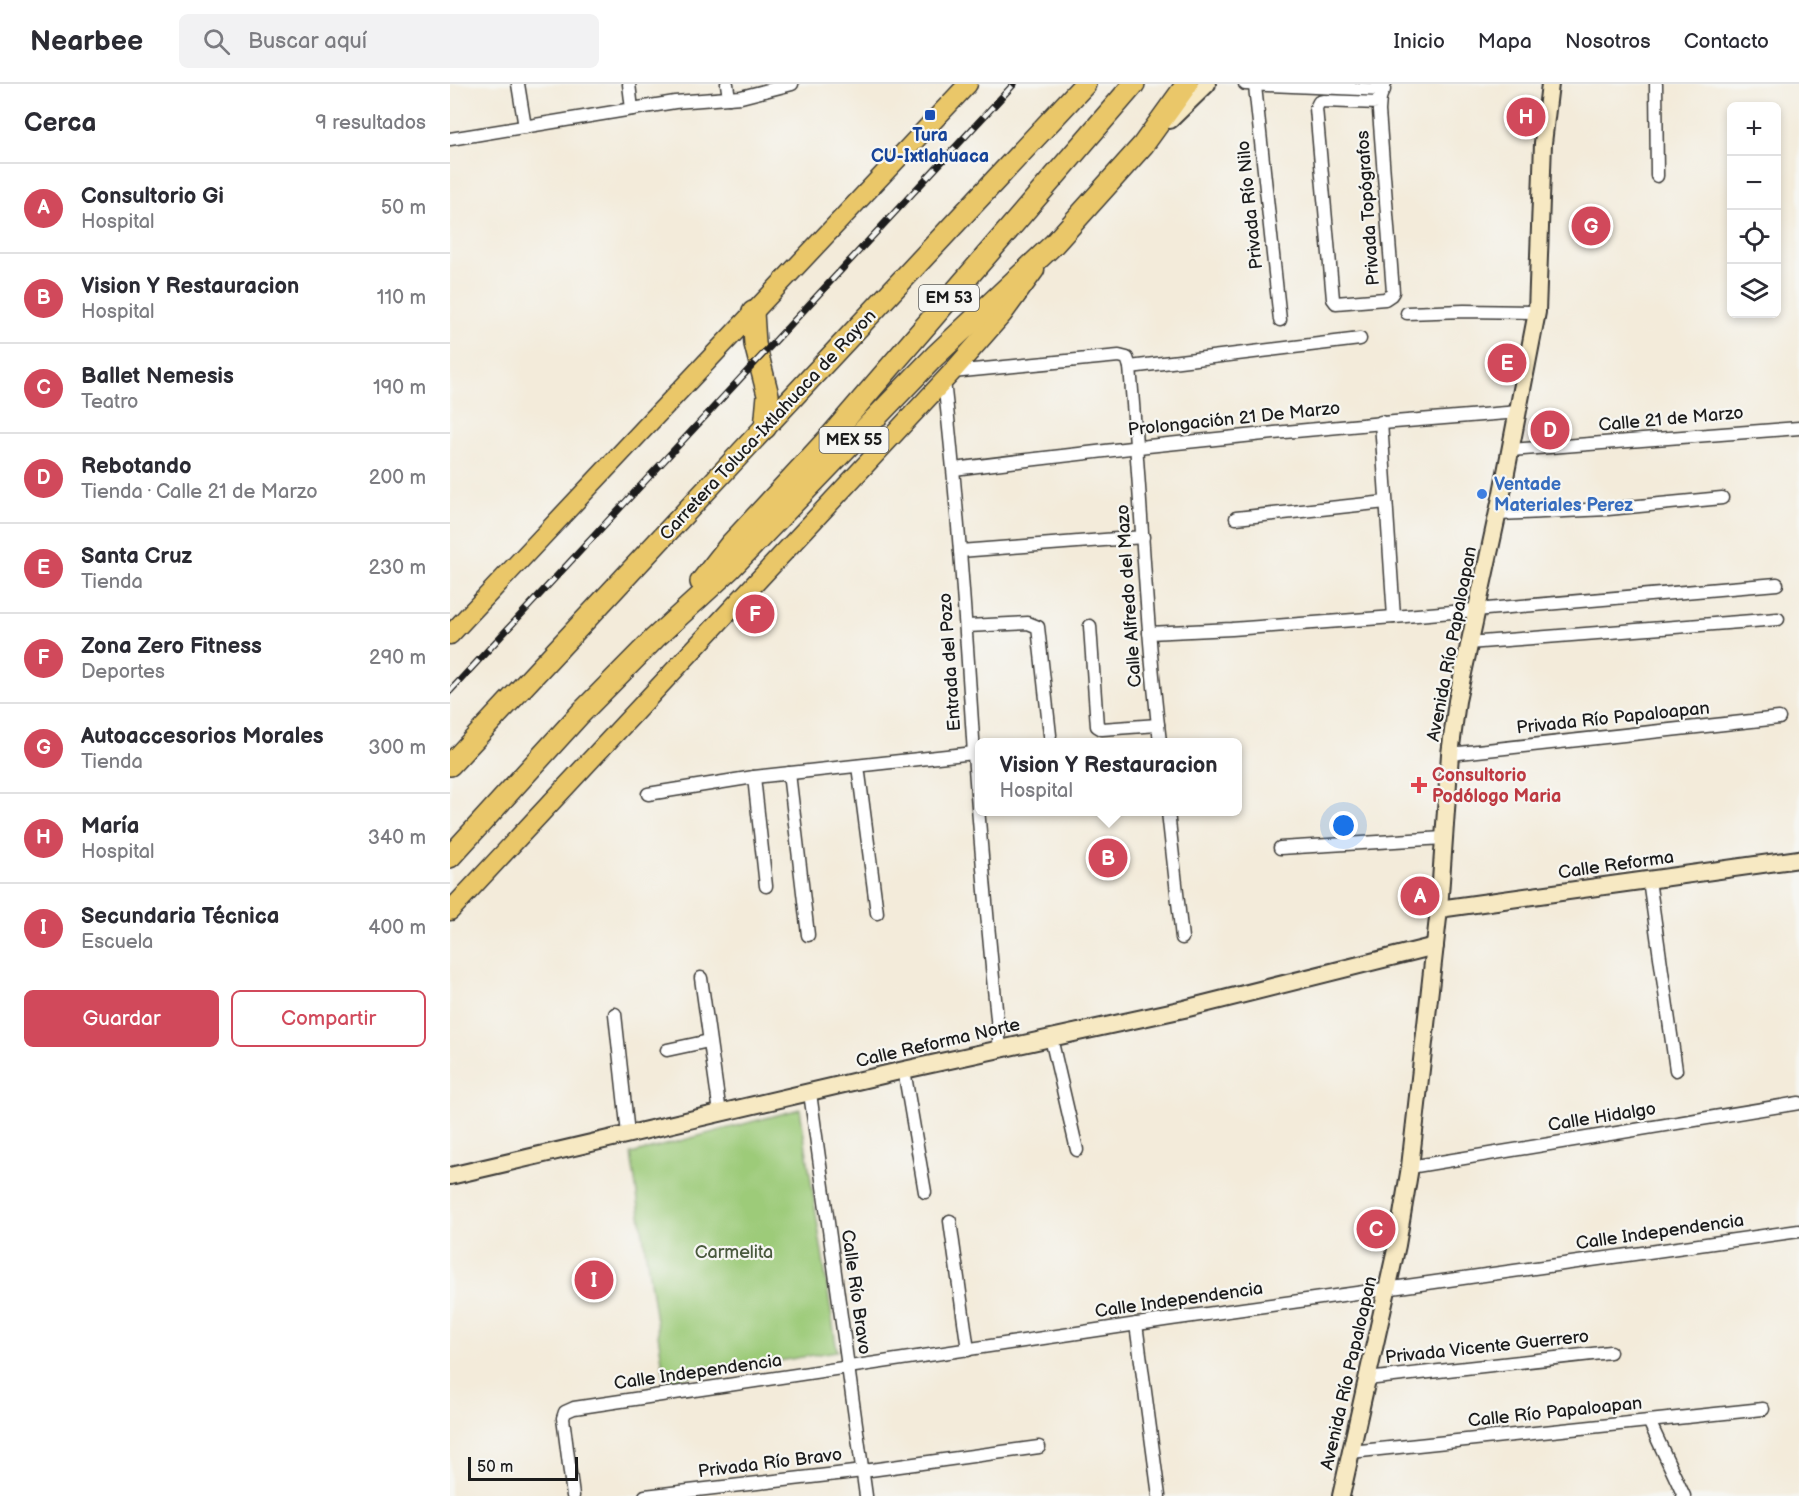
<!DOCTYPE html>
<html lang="es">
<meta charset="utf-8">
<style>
:root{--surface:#fff;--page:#f2f2f3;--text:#2b2b33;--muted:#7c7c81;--line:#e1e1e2;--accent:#d1495b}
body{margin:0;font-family:"Balsamiq Sans",sans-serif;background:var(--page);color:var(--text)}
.controls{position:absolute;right:18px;top:18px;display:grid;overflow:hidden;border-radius:9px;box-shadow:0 3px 9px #0003}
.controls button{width:54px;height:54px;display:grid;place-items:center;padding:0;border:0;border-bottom:2px solid var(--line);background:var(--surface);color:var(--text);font:30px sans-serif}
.scale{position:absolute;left:18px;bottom:15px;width:110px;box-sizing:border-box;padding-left:6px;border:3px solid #1c1c1c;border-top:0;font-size:16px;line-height:21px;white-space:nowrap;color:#1c1c1c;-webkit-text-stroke:4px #f6f6f2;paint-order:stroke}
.you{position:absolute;left:894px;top:742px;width:21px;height:21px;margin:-15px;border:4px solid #fff;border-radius:50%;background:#1a73e8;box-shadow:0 0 0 9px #1a73e833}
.badge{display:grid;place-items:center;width:39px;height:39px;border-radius:50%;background:var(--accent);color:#fff;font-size:20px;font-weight:700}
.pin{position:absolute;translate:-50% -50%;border:3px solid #fff;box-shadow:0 2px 6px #0006}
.popup{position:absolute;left:525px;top:654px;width:267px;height:78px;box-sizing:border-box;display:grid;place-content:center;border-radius:9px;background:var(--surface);filter:drop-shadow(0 2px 4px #0005);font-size:20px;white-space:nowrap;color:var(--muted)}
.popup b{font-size:22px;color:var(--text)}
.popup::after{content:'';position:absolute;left:50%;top:100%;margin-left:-12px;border:12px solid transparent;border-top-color:var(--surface)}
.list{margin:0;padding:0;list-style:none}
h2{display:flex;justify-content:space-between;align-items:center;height:78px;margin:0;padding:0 24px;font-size:26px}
h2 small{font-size:20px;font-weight:400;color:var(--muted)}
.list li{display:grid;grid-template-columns:39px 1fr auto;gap:18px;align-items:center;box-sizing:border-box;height:90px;padding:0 24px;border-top:2px solid var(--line)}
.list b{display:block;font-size:22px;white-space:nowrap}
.list p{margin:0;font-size:20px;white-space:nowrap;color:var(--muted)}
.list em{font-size:20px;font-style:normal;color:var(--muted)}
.actions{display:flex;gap:12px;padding:18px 24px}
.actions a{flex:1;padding:14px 0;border:2px solid var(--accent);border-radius:9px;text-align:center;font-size:21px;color:var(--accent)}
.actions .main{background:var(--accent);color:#fff}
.icon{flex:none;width:33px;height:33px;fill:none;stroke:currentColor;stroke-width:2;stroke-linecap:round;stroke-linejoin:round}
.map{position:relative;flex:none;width:1349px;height:1412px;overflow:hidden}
header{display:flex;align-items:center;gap:36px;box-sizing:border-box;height:84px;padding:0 30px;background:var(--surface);border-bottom:2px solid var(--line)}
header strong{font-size:28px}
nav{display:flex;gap:33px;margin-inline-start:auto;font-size:21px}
.search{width:420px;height:54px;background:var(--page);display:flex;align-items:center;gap:15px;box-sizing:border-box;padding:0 21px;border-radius:9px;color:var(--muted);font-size:22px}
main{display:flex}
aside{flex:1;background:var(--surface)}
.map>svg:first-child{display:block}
.green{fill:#9dcb79;stroke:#5c744a;stroke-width:1.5}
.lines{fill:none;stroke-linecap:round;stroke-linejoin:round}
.street-casing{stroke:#3c3b38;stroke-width:15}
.secondary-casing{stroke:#3c3b38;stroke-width:20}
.primary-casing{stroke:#3c3b38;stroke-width:21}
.highway-casing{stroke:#3c3b38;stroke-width:24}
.street{stroke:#fff;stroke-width:12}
.secondary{stroke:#f7e9c3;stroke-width:16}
.primary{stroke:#eac769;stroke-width:18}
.highway{stroke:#eac769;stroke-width:21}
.rail-casing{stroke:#1c1c1c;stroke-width:7}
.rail{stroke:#f6f6f2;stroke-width:4.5;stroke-dasharray:14;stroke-linecap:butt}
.transit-dot{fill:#1a4fb4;stroke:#f6f6f2;stroke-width:2}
.shop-dot{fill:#3f7fe0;stroke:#f6f6f2;stroke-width:2}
.health-dot{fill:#e0444e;stroke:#f6f6f2;stroke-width:2}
.labels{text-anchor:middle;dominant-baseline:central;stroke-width:4.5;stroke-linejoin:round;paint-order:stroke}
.shield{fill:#f6f6f2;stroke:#5d5d5c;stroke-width:1.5}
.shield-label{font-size:16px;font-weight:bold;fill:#1c1c1c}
.transit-label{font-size:18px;font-weight:bold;fill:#164399;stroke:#f6f6f2}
.street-label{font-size:18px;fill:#1c1c1c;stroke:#f6f6f2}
.shop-label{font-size:18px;font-weight:bold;fill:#366cbe;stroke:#f6f6f2;text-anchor:start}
.health-label{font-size:18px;font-weight:bold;fill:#be3a42;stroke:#f6f6f2;text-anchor:start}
.park-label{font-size:18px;fill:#49593d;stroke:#f6f6f2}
</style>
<header>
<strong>Nearbee</strong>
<div class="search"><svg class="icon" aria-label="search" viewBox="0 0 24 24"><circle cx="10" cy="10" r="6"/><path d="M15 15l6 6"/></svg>Buscar aquí</div>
<nav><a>Inicio</a><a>Mapa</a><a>Nosotros</a><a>Contacto</a></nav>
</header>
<main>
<aside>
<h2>Cerca<small>9 resultados</small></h2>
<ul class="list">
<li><span class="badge">A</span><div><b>Consultorio Gi</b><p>Hospital</p></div><em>50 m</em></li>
<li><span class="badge">B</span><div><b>Vision Y Restauracion</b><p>Hospital</p></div><em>110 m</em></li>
<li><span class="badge">C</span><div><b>Ballet Nemesis</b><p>Teatro</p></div><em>190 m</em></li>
<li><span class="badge">D</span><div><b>Rebotando</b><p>Tienda · Calle 21 de Marzo</p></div><em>200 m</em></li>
<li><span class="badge">E</span><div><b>Santa Cruz</b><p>Tienda</p></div><em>230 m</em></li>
<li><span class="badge">F</span><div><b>Zona Zero Fitness</b><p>Deportes</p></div><em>290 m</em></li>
<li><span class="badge">G</span><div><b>Autoaccesorios Morales</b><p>Tienda</p></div><em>300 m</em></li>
<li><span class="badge">H</span><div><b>María</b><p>Hospital</p></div><em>340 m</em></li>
<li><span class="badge">I</span><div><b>Secundaria Técnica</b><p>Escuela</p></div><em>400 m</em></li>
</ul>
<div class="actions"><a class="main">Guardar</a><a>Compartir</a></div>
</aside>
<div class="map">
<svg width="1349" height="1412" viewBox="0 0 1349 1412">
<rect width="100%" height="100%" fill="#f6f6f2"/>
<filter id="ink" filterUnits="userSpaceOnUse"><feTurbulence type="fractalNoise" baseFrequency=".0167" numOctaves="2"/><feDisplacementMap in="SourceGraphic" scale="12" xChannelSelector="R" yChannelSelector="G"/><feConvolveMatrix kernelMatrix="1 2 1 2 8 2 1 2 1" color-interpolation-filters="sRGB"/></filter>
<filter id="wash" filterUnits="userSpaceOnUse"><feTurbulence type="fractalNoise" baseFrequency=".008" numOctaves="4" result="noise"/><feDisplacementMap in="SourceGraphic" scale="24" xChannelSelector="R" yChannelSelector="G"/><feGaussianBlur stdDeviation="1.35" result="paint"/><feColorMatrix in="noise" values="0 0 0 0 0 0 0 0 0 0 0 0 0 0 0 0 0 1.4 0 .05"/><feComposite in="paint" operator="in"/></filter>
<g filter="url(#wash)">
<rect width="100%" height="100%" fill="#f3ebda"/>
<path class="green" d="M350,1025L387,1267L215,1297L181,1070Z"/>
</g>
<g filter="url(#ink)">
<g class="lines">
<defs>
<g id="street">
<path d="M68,0L75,43"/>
<path d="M179,0L182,25"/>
<path d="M277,0L279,14"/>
<path d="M795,0L934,6"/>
<path d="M1206,0L1207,92"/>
<path d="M805,2L830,236"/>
<path d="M929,19L873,17L869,18L866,24L883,215L886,219L935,215L941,211L943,208L929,27L930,14L935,0"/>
<path d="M0,55L225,18L291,13L342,0"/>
<path d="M957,229L1014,227L1087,228"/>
<path d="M680,283L910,255"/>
<path d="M502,288L669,272L677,274L680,283C691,408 695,534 710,658"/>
<path d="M494,297C508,421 516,545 524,670C531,768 540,866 550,965"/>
<path d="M931,338L944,533"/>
<path d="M1061,366L1349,344"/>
<path d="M504,385C692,361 880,342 1069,328"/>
<path d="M1048,430L1158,425L1272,414"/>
<path d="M786,434L936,418"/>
<path d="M510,467L693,453"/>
<path d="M517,542L578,539L588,543L600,651"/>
<path d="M640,542L647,642L652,645L708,641"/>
<path d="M699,549L782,545L944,533L1327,500"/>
<path d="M1018,559L1328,535"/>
<path d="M1000,670L1329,634"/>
<path d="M408,682L427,829"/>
<path d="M339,689L358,851"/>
<path d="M304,693L316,802"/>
<path d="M198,710L304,693L524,669"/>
<path d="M718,728L732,854"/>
<path d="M830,764L994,754"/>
<path d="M1199,796L1226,986"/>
<path d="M251,894L270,1029"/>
<path d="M165,930L178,1050"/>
<path d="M601,954L627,1066"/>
<path d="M217,966L259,957"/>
<path d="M454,986L475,1108"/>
<path d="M360,1009L416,1412"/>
<path d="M960,1083L1349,1019"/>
<path d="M500,1137L518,1266"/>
<path d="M686,1240L709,1412"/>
<path d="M917,1295L1160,1268"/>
<path d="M1199,1337L1234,1412"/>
<path d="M901,1368L1313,1325"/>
<path d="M123,1412L113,1334L115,1328L124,1324L721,1235L1349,1147"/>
<path d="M195,1412L413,1387L589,1363"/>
</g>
<g id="secondary">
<path d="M720,36L757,0"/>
<path d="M989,825L1349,775"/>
<path d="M0,1092L454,986L734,925L985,862"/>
<path d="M891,1412L947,1161L960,1083L989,825L1000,670L1007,617L1051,414L1087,228L1093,59L1100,0"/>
</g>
<g id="primary">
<path d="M0,551L518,0"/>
<path d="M0,827L502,288L553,230L585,186"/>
</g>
<g id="highway">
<path d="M303,228L305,260L318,311L315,344"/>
<path d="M251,498L280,461L379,354L684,0"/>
<path d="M0,681L635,0"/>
<path d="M0,773L130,630L205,554L280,485L485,272L604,160L693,61L737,0"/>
</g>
</defs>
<use href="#street" class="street-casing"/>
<use href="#secondary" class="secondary-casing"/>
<use href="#primary" class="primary-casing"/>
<use href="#highway" class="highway-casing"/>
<use href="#street" class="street"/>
<use href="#secondary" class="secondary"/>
<use href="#primary" class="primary"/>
<use href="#highway" class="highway"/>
<defs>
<path id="rail" d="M0,607L564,0"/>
</defs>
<use href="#rail" class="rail-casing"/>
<use href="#rail" class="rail"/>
</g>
</g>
<rect class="transit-dot" x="474" y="25" width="12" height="12" rx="3"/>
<circle class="shop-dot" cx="1032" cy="410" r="6"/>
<path class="health-dot" d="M966 692h6v6h6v6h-6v6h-6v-6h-6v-6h6z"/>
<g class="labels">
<g class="shield">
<rect x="469" y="201" width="60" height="26" rx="4.5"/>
<rect x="369.5" y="343" width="69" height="26" rx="4.5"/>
</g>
<g class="shield-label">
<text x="499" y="214">EM 53</text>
<text x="404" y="356">MEX 55</text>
</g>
<g class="transit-label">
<text x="480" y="51">Tura<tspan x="480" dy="21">CU-Ixtlahuaca</tspan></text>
</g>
<g class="street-label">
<text transform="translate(800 121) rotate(-96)">Privada Río Nilo</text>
<text transform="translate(918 124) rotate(-94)">Privada Topógrafos</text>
<text transform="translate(784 335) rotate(-6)">Prolongación 21 De Marzo</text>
<text transform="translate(1221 335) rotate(-5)">Calle 21 de Marzo</text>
<text transform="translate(318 341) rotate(-47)">Carretera Toluca-Ixtlahuaca de Rayon</text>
<text transform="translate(679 512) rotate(-94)">Calle Alfredo del Mazo</text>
<text transform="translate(1002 560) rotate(-79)">Avenida Río Papaloapan</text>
<text transform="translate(500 578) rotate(-94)">Entrada del Pozo</text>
<text transform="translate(1163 634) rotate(-6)">Privada Río Papaloapan</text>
<text transform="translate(1166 781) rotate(-8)">Calle Reforma</text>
<text transform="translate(488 959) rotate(-13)">Calle Reforma Norte</text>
<text transform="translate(1152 1033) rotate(-9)">Calle Hidalgo</text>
<text transform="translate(1210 1148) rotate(-8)">Calle Independencia</text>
<text transform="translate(406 1208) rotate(82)">Calle Río Bravo</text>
<text transform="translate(729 1216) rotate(-8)">Calle Independencia</text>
<text transform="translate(1037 1263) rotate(-6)">Privada Vicente Guerrero</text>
<text transform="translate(248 1288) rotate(-8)">Calle Independencia</text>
<text transform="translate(899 1289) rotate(-77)">Avenida Río Papaloapan</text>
<text transform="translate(1105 1328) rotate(-6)">Calle Río Papaloapan</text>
<text transform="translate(320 1379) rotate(-7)">Privada Río Bravo</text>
</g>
<g class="shop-label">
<text x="1044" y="400">Ventade<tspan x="1044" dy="21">Materiales Perez</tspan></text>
</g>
<g class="health-label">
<text x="982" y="691">Consultorio<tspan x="982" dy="21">Podólogo Maria</tspan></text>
</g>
<g class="park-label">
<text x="284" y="1168">Carmelita</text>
</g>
</g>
</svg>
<div class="controls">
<button>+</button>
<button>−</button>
<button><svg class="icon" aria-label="locate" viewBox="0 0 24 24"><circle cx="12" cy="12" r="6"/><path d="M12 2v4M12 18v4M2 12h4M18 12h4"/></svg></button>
<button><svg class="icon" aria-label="layers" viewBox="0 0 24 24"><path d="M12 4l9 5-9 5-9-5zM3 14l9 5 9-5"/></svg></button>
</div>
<div class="scale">50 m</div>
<div class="you"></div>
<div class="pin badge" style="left:970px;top:812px">A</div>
<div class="pin badge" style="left:658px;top:774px">B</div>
<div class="popup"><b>Vision Y Restauracion</b>Hospital</div>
<div class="pin badge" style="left:926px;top:1145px">C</div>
<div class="pin badge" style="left:1100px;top:346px">D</div>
<div class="pin badge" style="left:1057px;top:279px">E</div>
<div class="pin badge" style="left:305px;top:530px">F</div>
<div class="pin badge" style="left:1141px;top:142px">G</div>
<div class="pin badge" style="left:1076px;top:33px">H</div>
<div class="pin badge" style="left:144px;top:1196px">I</div>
</div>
</main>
